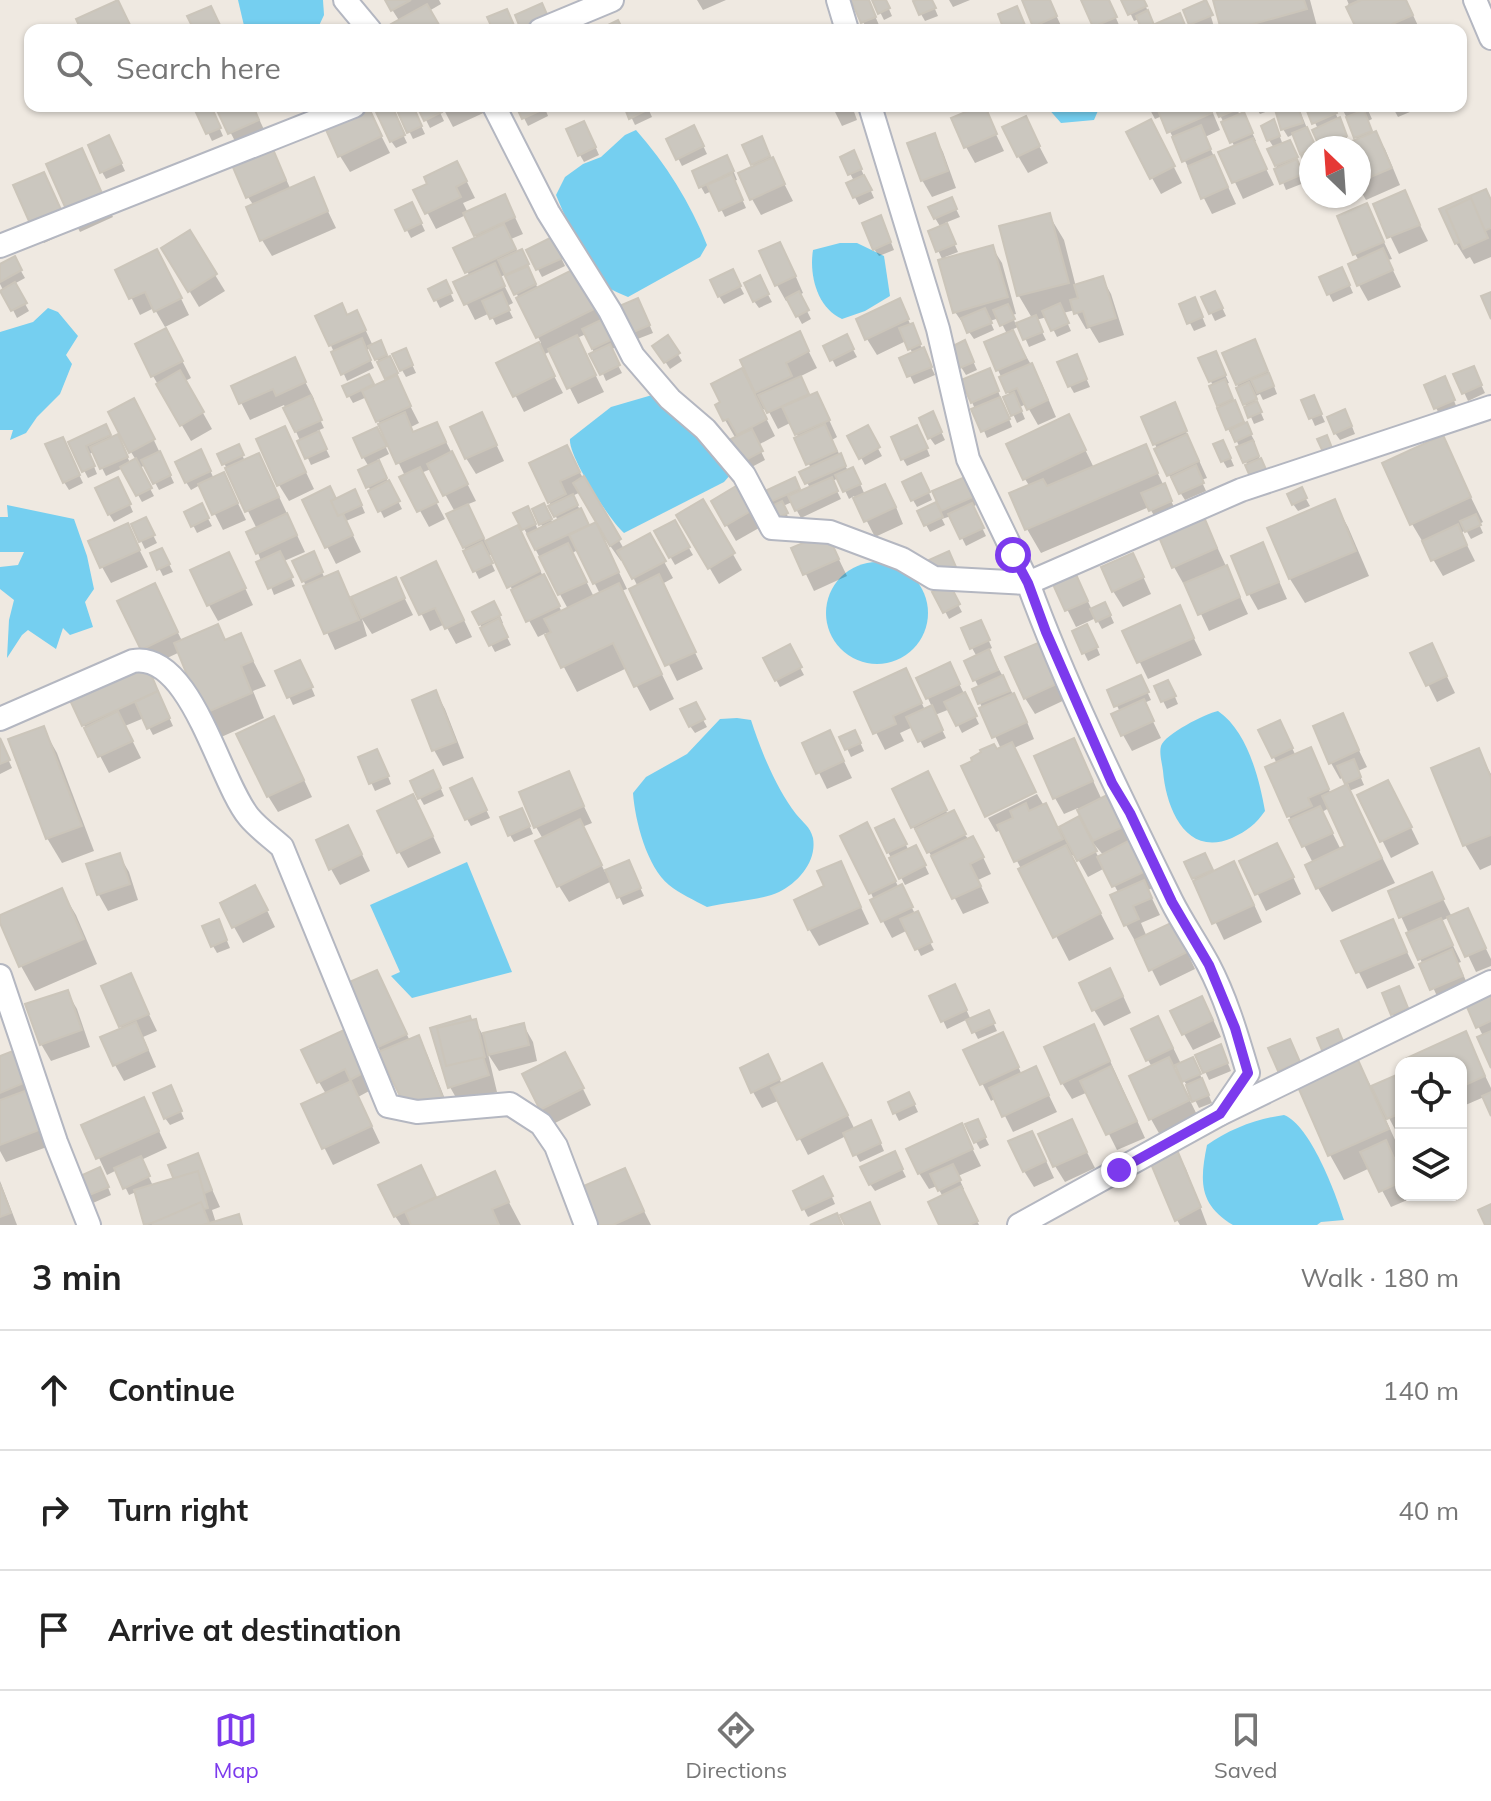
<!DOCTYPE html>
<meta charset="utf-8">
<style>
:root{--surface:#fff;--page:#f6f6f6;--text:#222;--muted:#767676;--line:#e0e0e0;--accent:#7c3aed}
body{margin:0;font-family:Mulish,sans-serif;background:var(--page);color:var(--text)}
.controls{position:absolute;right:24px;bottom:24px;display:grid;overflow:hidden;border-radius:16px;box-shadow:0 2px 6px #0004}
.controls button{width:72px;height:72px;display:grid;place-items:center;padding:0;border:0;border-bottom:2px solid var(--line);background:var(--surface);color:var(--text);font:40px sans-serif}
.compass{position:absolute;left:1299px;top:136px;width:72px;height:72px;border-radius:50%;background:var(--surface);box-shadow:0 2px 6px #0004;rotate:335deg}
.stop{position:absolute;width:24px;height:24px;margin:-18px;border:6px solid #7c3aed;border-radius:50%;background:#fff}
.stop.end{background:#7c3aed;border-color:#fff;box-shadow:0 2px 8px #0008}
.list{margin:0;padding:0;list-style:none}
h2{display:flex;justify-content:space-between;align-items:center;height:104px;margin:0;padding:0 32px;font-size:34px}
h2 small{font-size:26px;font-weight:400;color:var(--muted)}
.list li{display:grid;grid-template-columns:52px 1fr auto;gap:24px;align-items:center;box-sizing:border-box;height:120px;padding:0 32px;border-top:2px solid var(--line)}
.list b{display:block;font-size:30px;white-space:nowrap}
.list em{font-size:26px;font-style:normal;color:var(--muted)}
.icon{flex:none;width:44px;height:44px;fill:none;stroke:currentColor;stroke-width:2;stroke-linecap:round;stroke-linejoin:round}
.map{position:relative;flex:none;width:1491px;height:1225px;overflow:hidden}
.search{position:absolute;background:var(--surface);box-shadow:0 2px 6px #0004;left:24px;right:24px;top:24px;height:88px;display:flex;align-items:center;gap:20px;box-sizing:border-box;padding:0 28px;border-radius:16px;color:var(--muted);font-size:30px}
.sheet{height:464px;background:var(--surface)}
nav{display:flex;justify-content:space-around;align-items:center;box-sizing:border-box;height:112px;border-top:2px solid var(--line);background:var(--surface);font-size:22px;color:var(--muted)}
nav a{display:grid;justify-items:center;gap:4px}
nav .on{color:var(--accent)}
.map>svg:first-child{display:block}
.water{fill:#75cff0}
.shadow{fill:#0003;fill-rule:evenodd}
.building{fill:#cbc7bf;stroke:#cbc5ba;stroke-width:2}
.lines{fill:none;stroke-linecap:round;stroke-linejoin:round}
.minor-casing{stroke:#b4b7c1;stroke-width:26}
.minor{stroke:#fff;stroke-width:22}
.route{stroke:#7c3aed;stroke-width:10}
</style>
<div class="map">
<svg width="1491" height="1225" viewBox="0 0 1491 1225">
<rect width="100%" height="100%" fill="#efe9e1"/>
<g class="water">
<path d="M238,0H323L324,15L317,30H245Z"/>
<path d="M1046,106H1100L1094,120L1061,123Z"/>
<path d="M636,130C666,164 690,202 707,245L700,257L628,297C622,294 615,292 611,289C591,271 566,220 556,195L565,177L583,164L601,157L625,135Z"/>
<path d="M840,243H857L884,256L890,296L865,311L842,319C817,308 809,275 813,250Z"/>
<path d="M48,308L58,312L78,336L66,355L72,364L60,394L37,417L26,433L10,440L13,430H0V332L33,322Z"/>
<path d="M659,393L731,474L724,482L624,533C610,521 568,456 570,439L611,407Z"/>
<path d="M7,505L74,519L87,556L94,589L85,602L93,627L70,635L63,628L56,649L28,630L22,635L7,658L9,620L14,600L0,589V567L18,565L24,552H0V517H8Z"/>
<circle cx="877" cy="613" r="51"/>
<path d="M1218,711C1247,731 1259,777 1265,811C1256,824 1247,831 1232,838C1186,858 1166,808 1163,771C1162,763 1159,753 1161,746C1165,734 1205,714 1218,711Z"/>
<path d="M737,718L751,720C761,751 776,788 796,814C803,823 810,826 813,838C817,861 799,882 779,892C763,900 726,902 707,907C694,900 680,894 669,885C647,867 635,821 633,793L646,777L687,754L720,719Z"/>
<path d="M467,862L512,972L412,998L391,976L400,972L370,905Z"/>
<path d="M1284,1115C1310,1125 1336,1193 1344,1220L1321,1222L1317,1225H1233C1198,1204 1200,1180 1207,1145C1230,1129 1256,1119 1284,1115Z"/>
</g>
<g class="shadow">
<path d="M386,0H439L441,4L429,11L440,30H397L400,22Z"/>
<path d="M697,0H726L703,10Z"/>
<path d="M853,0H868L879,25L876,26L878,30H867Z"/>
<path d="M874,0H885L892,16L884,20Z"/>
<path d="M931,0L938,16L925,21L921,14Z"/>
<path d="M949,0H970L953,7Z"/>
<path d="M1024,0H1049L1063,30H1037Z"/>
<path d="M1108,0L1119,25L1107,30H1097L1095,26Z"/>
<path d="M1124,0H1143L1156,30H1144L1139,19L1134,21Z"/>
<path d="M1215,0H1310L1318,30H1223Z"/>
<path d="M1347,0H1406L1420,30H1359Z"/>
<path d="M1209,10L1215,30H1194L1186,11Z"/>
<path d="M198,106H210L223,136L212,141L196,107Z"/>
<path d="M217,106H253L267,136L239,149Z"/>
<path d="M366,106L390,153L350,172L340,156Z"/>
<path d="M397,106H412L425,134L413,139Z"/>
<path d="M419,106H437L444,121L430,128Z"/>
<path d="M442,106H491L492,109L453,127Z"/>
<path d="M518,106H544L548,116L528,126Z"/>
<path d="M562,106H578L565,112Z"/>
<path d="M626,106H647L652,117L635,125Z"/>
<path d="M832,106H852L857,120L842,126Z"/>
<path d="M1148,106H1210L1220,130L1205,137L1236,204L1212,214L1162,116L1155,119Z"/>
<path d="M1216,106H1236L1240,116L1247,122L1256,141L1253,142L1274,185L1243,199L1221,153L1235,148Z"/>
<path d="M1255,106H1298L1315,148H1311V172L1294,134L1288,137L1283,129L1276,108L1260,114Z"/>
<path d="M1307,106H1332L1350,144L1358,141L1341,106H1366L1372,119L1368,121L1373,134L1375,133L1385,149L1400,185L1366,200L1359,188V148H1322L1314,131L1318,129Z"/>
<path d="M1392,106H1424L1398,117Z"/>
<path d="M983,107L1004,151L975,163L966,147Z"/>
<path d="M394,115L407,143L396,148L391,141Z"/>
<path d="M1025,119L1048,163L1028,173L1018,156Z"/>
<path d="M1277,129L1283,145L1293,150L1306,181L1311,179V185L1309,181L1286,190L1270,150L1274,148L1269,140Z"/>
<path d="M588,130L599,155L584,162L580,155Z"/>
<path d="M698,135L707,154L682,166L669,140Z"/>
<path d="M934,135L943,152L956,188L932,197L922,180L910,144Z"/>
<path d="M1159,138L1182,183L1161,194L1152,178Z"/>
<path d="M113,145L125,171L106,179L102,172Z"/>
<path d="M765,146L793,201L761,215L752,199L755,168L753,164Z"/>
<path d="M81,151L113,217L80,232L71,215Z"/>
<path d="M842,158L857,160L874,198L859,205L848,184L854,181Z"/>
<path d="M731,165L737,180L734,181L746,208L725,217L712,191L705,194L701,187Z"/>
<path d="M280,166L291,190L313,180L336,228L272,256L262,240L254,206L248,197Z"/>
<path d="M466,180L475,198L463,203L468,213H513L523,234L511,239L518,253L525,259L538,289L585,287L602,322L618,346L610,350L622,373L606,381L586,334L577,338L604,392L578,404L551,351L543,355L563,393L524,412L499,364L541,343L507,274L500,277L513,303L507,306L513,318L496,325L490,313L475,320L456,283L470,277L456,249L477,238L466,215L436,229L416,191Z"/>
<path d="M52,190L70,231L44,243L34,227Z"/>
<path d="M1404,193L1428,241L1399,254L1375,205Z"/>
<path d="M1316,196H1335L1336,198L1321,205Z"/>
<path d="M1491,202V257L1474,264L1470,257L1466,259L1456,243Z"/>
<path d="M1367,206L1392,259L1388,260L1401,287L1368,301L1359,285V261L1355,254Z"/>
<path d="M955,207L960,217L945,223L958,252L945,257L946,260L992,247L1002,263L1016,314L1012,315L1016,325L1032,318L1019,296L1002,228L1049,215L1064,240L1076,287L1102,278L1111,294L1124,335L1099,343L1090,328L1086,329L1075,310L1063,313L1071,331L1057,337L1047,317L1036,320L1046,340L1029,347L1020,326L1011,330L1041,382L1056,417L1038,425L1026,404L1020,407L1025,419L1017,423L1006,398L1010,396L998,370L1007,334L999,318L990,321L994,330L974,339L955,312L943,261L930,233L941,228L935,218Z"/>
<path d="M397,211L416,212L425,231L411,238Z"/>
<path d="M884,225L894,250L879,256L874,249Z"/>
<path d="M189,233L225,291L199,307L164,249Z"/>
<path d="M556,247L565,266L542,277L528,250Z"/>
<path d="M14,259L25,278L14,284L29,311L17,318L0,284V267Z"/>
<path d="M789,261L803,293L799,295L811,319L802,324L789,300L786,301L777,285Z"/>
<path d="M166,268L189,315L165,327L154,308L140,315L118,271Z"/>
<path d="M732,271L744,294L724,304L719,296Z"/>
<path d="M1346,277L1353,293L1333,302L1329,294Z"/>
<path d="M759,278L772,302L759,308L754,301Z"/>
<path d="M431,290H449L454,301L440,308Z"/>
<path d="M1204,298L1219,301L1226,316L1215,321Z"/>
<path d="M899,301L935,375L914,384L902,359L913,354L906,341L877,355L867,339Z"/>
<path d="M1181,305L1198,307L1206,326L1194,331Z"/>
<path d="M642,308L653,333L635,340L631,333Z"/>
<path d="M318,317H347L365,329L373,346L384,350L394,366L400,381L398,382L419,423L411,427L414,434L437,424L476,501L466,505L486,542L526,544L562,612L568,609L516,514L532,516L538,530L543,528L534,510L543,506L553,523L558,521L532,464H575L624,549L650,536L673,578L662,584L703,669L677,681L632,590L638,587L624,559L621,561L606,540L604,541L627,589L621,591L674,699L650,711L627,668L577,692L546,633L538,637L493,554L488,556L495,571L479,579L449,515L455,512L431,469L421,473L445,519L429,527L402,478L405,476L367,397L353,403L349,396L368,376L374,388L388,381L381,366L371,348L366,350L374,368L347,381ZM581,492L599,523L590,527L572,496ZM578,550L600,594L594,597L572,553Z"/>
<path d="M668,338L682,361L670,369L655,346Z"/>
<path d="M1254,341L1263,358L1277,394L1263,400L1260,394L1254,397L1264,420L1254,424L1237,384Z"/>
<path d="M850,344L857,357L836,367L826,347Z"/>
<path d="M175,347L191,378L185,381L212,429L191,441L153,376Z"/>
<path d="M808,350L817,368L799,377L811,397L825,411L837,437L832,440L848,471L857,477L865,495L894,502L903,524L875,537L854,496L849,499L839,478L832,481L841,499L801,518L792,502L783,506L790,521L782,525L768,492L795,480L801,492L810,488L802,473L811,469L792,422L778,429L767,408L762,410L775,436L758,445L765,460L748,469L736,439L717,406L723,403L713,385L746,369Z"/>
<path d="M968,350L977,370L966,375L961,367Z"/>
<path d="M409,358L416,373L406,377L402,370Z"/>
<path d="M1201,359L1219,361L1229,383L1225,384L1255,442L1253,443L1261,462L1248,466L1234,435L1232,436L1228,429L1211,387L1213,386Z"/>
<path d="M294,360L314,399L311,400L324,428L317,431L330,457L311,465L284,405L250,420L233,387Z"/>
<path d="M1080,364L1090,387L1074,393L1070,386Z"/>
<path d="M1456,375L1477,376L1485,393L1468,401Z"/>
<path d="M993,378L1012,427L987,438L972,402Z"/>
<path d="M1448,386L1457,408L1440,415L1436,408Z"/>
<path d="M1304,401L1317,405L1325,422L1315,426Z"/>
<path d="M1174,405L1207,478L1201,480L1206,491L1185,500L1169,475L1143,418Z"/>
<path d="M482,414L504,461L476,474L466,458Z"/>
<path d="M143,417L174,483L159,490L146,465L139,468L154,496L142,502L123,468L106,476L94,452L89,454L97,474L88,478L70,443L110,434L112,440L122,444L130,463L136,460L131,452Z"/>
<path d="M1349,419L1355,434L1340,440L1335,433Z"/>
<path d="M936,421L945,440L935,445L930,438Z"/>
<path d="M867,428L882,456L865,465L850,437Z"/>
<path d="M1077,433L1094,468L1145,447L1175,509L1155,517L1149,507L1041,553L1027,529L1030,487L1025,479Z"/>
<path d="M921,435L930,456L907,466L903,459Z"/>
<path d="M381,437L389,454L377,460L402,509L384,518L361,471L369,467L363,457Z"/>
<path d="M1442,438L1483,522L1479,524L1483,533L1471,539L1466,530L1461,533L1475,561L1443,576L1412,524Z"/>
<path d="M293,445L314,489L289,501L279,485Z"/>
<path d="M66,447L83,483L69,490L64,482Z"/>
<path d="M238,447L245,461L267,471L305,552L284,561L295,586L274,595L258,553L257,529L220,455Z"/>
<path d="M1227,450L1234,466L1227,468L1223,461Z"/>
<path d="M205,459L214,479L232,491L246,520L223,530L200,485L191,490L186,482Z"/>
<path d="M925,483L932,500L917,507L913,500Z"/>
<path d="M122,487L133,512L114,522L109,514Z"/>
<path d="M968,487L976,505L972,507L986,536L966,546L951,516L942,519L945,525L930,532L919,512Z"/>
<path d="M735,489L759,528L736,541L713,502Z"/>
<path d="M1301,490L1310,506L1298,511L1293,504Z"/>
<path d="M359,499L365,513L346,521L361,552L336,564L304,501Z"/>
<path d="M703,502L742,570L719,584L679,516Z"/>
<path d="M1334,502L1348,527L1369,576L1305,603L1290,579L1270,529Z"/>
<path d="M1201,512L1248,614L1209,631L1186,582L1183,583L1174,567Z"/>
<path d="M187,513H205L212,526L197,533Z"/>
<path d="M145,519L157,543L145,549L133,524Z"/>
<path d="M674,522L693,555L675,565L656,532Z"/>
<path d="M127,525L148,567L111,583L102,567Z"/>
<path d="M827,535L847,576L814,591L794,549Z"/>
<path d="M1263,545L1287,599L1258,610L1249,594Z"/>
<path d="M152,554L166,558L173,572L163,576Z"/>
<path d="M317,561L325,579L337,573L351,599L395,579L413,615L372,634L362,619L367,636L335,650L295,562Z"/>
<path d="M237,571L253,605L218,621L209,605Z"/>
<path d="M1141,572L1151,594L1123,607L1113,591Z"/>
<path d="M404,579L445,580L472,637L456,644L445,624L430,631Z"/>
<path d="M1053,581L1082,589L1092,610L1109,612L1114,623L1102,629L1096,618L1076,627Z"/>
<path d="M948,586L962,612L949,619L935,592Z"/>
<path d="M163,602L182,641L217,627L226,642L240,635L266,686L253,691L264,718L219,738L180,652L152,665L143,649Z"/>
<path d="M1179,608L1202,655L1148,679L1125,632Z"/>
<path d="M498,611L503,623L500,624L511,645L495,652L480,624Z"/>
<path d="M984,630L992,648L988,650L1023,712L1034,739L1014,748L1035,791L996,751L1001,749L974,690L979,688L975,680L977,657L972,648Z"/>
<path d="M1074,632L1091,634L1100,655L1088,661Z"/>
<path d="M1044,642L1071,697L1035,714L1025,698Z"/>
<path d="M789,647L804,675L780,687L765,659Z"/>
<path d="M1413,654L1440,662L1455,693L1437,702Z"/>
<path d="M144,663L173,726L153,735L144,718L125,726L141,758L109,773L84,725Z"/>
<path d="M950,665L979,724L962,733L950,709L935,715L946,738L924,748L913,727L900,733L904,741L885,750L856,693L914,687L925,710L932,707L919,679Z"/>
<path d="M304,670L315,696L293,705L278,672Z"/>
<path d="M1144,685L1151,700L1144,703L1161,738L1132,751L1123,735L1120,712L1110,691Z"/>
<path d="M1172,690L1178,704L1167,709L1163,701Z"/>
<path d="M436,693L445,709L464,758L443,766L434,750Z"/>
<path d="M695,705L707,727L695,733L690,726Z"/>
<path d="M1342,715L1367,767L1358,771L1364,785L1349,791L1395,883L1332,912L1318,888L1313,863L1289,816L1277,764L1261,731L1283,730L1296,756L1310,750L1331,794L1349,786L1344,777L1340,779L1331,763ZM1329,808L1348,847L1341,850L1322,812Z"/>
<path d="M43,728L57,753L94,851L62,863L47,838Z"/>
<path d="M283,735L312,797L278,812L268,796Z"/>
<path d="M842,738L859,740L864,751L851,757Z"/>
<path d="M0,741L12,768L0,774Z"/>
<path d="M805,744L838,749L852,778L827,789Z"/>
<path d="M1478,751L1491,774V865L1480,870L1465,845L1433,769Z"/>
<path d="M1082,757L1102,800L1116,814L1130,843L1157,886L1148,890L1160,915L1141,923L1147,937L1182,941L1195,969L1160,986L1137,940L1135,941L1126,925L1119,894L1105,868L1088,877L1075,854L1071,856L1114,939L1069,961L1001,830L996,832L988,818L1037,794L1058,829L1083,816L1078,808L1064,814L1055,798ZM1094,844L1104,856L1099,858L1092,845Z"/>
<path d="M360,758L381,759L391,784L375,791Z"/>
<path d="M568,773L592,823L582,827L605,872L628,862L644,896L623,905L612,881L569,902L559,886L543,839L536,827Z"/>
<path d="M437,780L444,796L424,805L420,798Z"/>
<path d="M476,788L490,818L471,826L467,819Z"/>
<path d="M937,790L948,815L982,855L991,874L978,880L989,903L963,914L939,868L913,827Z"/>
<path d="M1360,796L1397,799L1419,844L1391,858Z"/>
<path d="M422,813L441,853L408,868L399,852Z"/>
<path d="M526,818L533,834L514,842L510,835Z"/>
<path d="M898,829L909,851L920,855L929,874L905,885L888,852Z"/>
<path d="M875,841L899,888L905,885L901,887L934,950L921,956L908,930L892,938L872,901L874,900L871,893Z"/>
<path d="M357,844L370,871L340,885L331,869Z"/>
<path d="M119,855L129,872L138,900L108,911L99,895L89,865Z"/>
<path d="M1242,862H1286L1301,894L1266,911Z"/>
<path d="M840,863L869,924L819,946L809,929L826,887Z"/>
<path d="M1187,863H1209L1214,873L1243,880L1262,922L1224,940Z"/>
<path d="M1431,875L1452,917L1467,910L1491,959V966L1476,972L1450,917L1441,921L1461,962L1458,963L1471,992L1441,1005L1390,892Z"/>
<path d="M61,890L76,915L97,964L35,991L21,966L0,917Z"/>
<path d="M264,904L275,927L243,943L234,927Z"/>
<path d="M1392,922L1415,968L1367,989L1344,942Z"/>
<path d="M222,929L230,948L217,953L213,946Z"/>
<path d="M377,972L410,1041L418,1038L427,1054L451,1114L414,1118L378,1047Z"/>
<path d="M130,975L157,1031L143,1037L156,1067L124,1081L115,1065L123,1030L121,1026Z"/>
<path d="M1119,987L1131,1013L1104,1026L1094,1010Z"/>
<path d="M1491,990V1063L1483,1036L1466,1001Z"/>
<path d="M67,992L77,1009L90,1047L51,1061L41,1044Z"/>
<path d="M959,994L971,1020H992L997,1031L978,1039L968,1019L947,1029L932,997Z"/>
<path d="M1403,996L1411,1016L1397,1021L1393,1014Z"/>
<path d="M1211,1015L1221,1037L1193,1050L1184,1034Z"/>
<path d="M472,1022H475L483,1035L524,1026L533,1042L537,1061L499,1071L488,1054L497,1092L459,1103L450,1087Z"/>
<path d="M1465,1034L1491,1088V1111L1484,1097L1461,1107V1063H1412Z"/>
<path d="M1167,1035L1181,1064L1197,1067L1212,1103L1199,1108L1189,1088L1184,1081L1181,1082L1198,1117L1160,1135L1151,1119L1152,1067L1148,1060ZM1178,1066L1184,1080L1181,1082L1173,1068Z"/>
<path d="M1102,1043L1145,1138L1117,1150L1088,1092L1072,1099L1062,1083Z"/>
<path d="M352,1049L371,1090L358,1097L380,1143L333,1165L303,1105L326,1094L319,1082Z"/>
<path d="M966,1051H1011L1022,1075L1044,1085L1057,1112L1013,1132L996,1098L991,1101Z"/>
<path d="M12,1053L55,1144L6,1162L0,1151V1056L1,1058Z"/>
<path d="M1224,1054L1231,1071L1209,1080L1198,1056Z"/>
<path d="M1357,1062L1372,1088L1401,1075V1134L1398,1135L1389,1118L1386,1120L1401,1153L1394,1158L1401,1174V1195H1411L1412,1198L1391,1207L1370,1168L1344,1180L1330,1155Z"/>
<path d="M574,1071L591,1105L551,1125L542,1109Z"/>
<path d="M777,1073L782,1085L831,1081L855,1130H875L884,1151L860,1162L846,1136L808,1155L780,1100L762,1108L753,1092Z"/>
<path d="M174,1095L184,1119L170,1125L165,1118Z"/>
<path d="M913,1101L918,1112L899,1121L890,1103Z"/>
<path d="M152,1116L167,1148L141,1160L153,1186L176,1180L197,1156L220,1207L212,1210L216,1223L238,1217L243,1225H146L136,1192L129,1195L117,1170L107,1175L84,1126Z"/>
<path d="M1071,1121L1095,1168L1065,1182L1055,1166Z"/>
<path d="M961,1126L981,1166L958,1176L964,1189L961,1190L979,1225H941L943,1197L937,1186L929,1189L919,1173Z"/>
<path d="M981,1129L989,1145L980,1149L976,1142Z"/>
<path d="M1041,1150L1054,1178L1034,1187L1024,1171Z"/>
<path d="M1177,1152L1186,1169L1207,1225H1180L1177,1220Z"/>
<path d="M898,1161L906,1177L875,1191L870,1184Z"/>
<path d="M624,1171L651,1225H598Z"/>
<path d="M494,1174L521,1225H401L395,1216L429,1184L437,1200Z"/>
<path d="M104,1177L111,1195L93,1203L89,1195Z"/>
<path d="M0,1181L17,1225H0Z"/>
<path d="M827,1186L835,1204L808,1217L795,1192Z"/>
</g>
<g class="building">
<path d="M118,0L132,29L81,30L76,19Z"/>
<path d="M385,0H411L391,11Z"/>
<path d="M851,0H869L876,17L861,23Z"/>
<path d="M872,0H886L890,8L878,14Z"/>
<path d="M916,0H932L936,8L919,15L913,1Z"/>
<path d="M1022,0H1050L1057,16L1033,27Z"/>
<path d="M1081,0H1109L1117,17L1093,27Z"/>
<path d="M1121,0H1144L1147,6L1128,15Z"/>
<path d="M1206,0L1213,15L1189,25L1183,10Z"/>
<path d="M1213,0H1304L1307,9L1232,30H1221Z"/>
<path d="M1360,0H1390L1396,15L1360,30L1349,5Z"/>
<path d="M1361,0H1406L1413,15L1379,30H1357L1346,7Z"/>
<path d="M542,3L549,19L521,30L515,15Z"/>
<path d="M427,4L442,30H395L391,24Z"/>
<path d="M211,6L220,25L209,30H194L187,16Z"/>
<path d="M1017,6L1027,30H1004L998,14Z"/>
<path d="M507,9L516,30H493L487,17Z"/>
<path d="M1148,10L1154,25L1142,30L1136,16Z"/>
<path d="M1180,13L1187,30H1158L1155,24Z"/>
<path d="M618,20L623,30H598Z"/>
<path d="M193,106H211L221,128L206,134Z"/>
<path d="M215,106H253L259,120L228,134Z"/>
<path d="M360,106H368L382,136L338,157L323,123Z"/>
<path d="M389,106H392L405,135L390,142L376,112Z"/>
<path d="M395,106H413L422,126L407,133Z"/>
<path d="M417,106H439L442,112L424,121Z"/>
<path d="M516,106H545L546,108L522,119Z"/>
<path d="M624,106H648L649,109L629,119Z"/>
<path d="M980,106H985L997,134L964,148L951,118Z"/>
<path d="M1161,106H1209L1212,113L1167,133L1157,108Z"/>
<path d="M1214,106H1237L1238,109L1219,117Z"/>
<path d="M1274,106H1298L1303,123L1281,130Z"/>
<path d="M1305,106H1334L1337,113L1312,124Z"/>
<path d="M1364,110L1372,131L1354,138L1346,117Z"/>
<path d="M1244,112L1253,133L1230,143L1221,122Z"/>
<path d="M1026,116L1040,146L1017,157L1002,127Z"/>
<path d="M1340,117L1347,136L1320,148L1312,130Z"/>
<path d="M1151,119L1175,166L1150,179L1126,132Z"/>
<path d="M1274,119L1280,136L1267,141L1261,126Z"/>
<path d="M584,121L596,147L578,156L566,129Z"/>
<path d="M694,125L704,146L676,160L666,139Z"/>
<path d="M1201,125L1211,149L1182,162L1172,137Z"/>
<path d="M1307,127L1316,147L1300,154L1292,133Z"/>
<path d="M1376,131L1392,168L1359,182V148L1338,147Z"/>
<path d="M935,133L948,171L921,181L907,143Z"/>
<path d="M109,135L122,163L100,173L88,145Z"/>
<path d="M762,136L770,156L751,165L742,145Z"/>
<path d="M1253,138L1267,169L1232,183L1218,152Z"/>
<path d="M1290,140L1298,157L1275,166L1267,149Z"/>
<path d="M272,147L286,180L246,198L232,165Z"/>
<path d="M82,148L105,200L69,216L46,164Z"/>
<path d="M854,150L862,169L848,175L840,157Z"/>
<path d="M1311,151V170L1308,171L1301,155Z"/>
<path d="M727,155L734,171L699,188L692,171Z"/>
<path d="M1214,155L1228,187L1201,199L1188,166Z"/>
<path d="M773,157L785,184L750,200L738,173Z"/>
<path d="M1297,159L1303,174L1280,184L1274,169Z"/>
<path d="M457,161L467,181L456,187L461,197L425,214L413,190L427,184L424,177Z"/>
<path d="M44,172L63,214L32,228L13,185Z"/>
<path d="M732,174L743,200L719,211L707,185Z"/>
<path d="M864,175L872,190L853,198L846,183Z"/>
<path d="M314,177L328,211L260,241L246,207Z"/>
<path d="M1486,189L1491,200V228L1455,244L1439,209Z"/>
<path d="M1405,190L1420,225L1387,238L1373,204Z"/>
<path d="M505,194L515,217L474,236L463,213Z"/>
<path d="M952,197L957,209L934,219L928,207Z"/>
<path d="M1471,198L1488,238L1463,249L1446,210Z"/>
<path d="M412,202L422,223L405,231L395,210Z"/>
<path d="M1367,203L1384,242L1353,255L1337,216Z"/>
<path d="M1050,213L1069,283L1017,296L999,226Z"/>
<path d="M881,215L891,242L873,250L862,223Z"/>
<path d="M947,223L956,244L936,252L928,231Z"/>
<path d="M504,224L516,249L465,273L453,248Z"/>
<path d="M190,230L217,274L188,292L161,248Z"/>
<path d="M552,237L563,258L536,270L526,250Z"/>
<path d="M780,242L796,276L775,286L759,251Z"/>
<path d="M993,245L1008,297L953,313L938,260Z"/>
<path d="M1383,248L1393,270L1357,286L1348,264Z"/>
<path d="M157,249L182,298L154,312L145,292L129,299L115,270Z"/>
<path d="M522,249L529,264L505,275L498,260Z"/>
<path d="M15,256L22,270L0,282V264Z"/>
<path d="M495,263L505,286L464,305L453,282Z"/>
<path d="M528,266L536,284L514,295L505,276Z"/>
<path d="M1342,267L1350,285L1327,295L1319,277Z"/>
<path d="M576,268L596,308L536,338L516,298Z"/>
<path d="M733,269L741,286L718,297L710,280Z"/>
<path d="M760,275L769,294L753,302L744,283Z"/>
<path d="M1103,276L1116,318L1088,327L1083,311L1074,314L1070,300L1078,298L1074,285Z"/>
<path d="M446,280L452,293L434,301L428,289Z"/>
<path d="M15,282L27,303L11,311L0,291Z"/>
<path d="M799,291L809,310L796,317L786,298Z"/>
<path d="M1215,291L1223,308L1209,314L1201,297Z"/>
<path d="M502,292L510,310L490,319L482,301Z"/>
<path d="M1491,292V319L1481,296Z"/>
<path d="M1195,297L1203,317L1187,324L1179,304Z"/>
<path d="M638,298L650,325L629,334L617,307Z"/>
<path d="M900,298L909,319L865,340L856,319Z"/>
<path d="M342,303L347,315L357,310L366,330L329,346L315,316Z"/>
<path d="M1060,303L1069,323L1051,331L1042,311Z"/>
<path d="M1008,304L1015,319L1000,326L993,310Z"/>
<path d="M985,308L992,323L967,333L961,318Z"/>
<path d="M1036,315L1043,332L1023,340L1016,323Z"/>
<path d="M605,318L615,338L592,349L582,329Z"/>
<path d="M913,323L921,344L908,350L899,328Z"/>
<path d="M166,328L183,361L151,377L135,344Z"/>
<path d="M1013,330L1026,358L996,371L984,342Z"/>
<path d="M800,331L809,351L786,363L792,376L755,393L740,360Z"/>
<path d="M847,334L854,349L830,361L823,346Z"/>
<path d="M577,335L596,375L567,389L548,349Z"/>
<path d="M668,335L680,353L664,363L652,346Z"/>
<path d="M362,338L371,360L341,375L331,352Z"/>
<path d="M1255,339L1268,371L1236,385L1222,353Z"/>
<path d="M381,340L387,355L375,360L368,346Z"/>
<path d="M965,340L974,362L960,368L951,347Z"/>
<path d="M539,342L555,376L513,397L496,363Z"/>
<path d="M610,344L620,365L600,375L589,354Z"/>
<path d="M924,347L932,367L907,377L899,358Z"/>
<path d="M406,348L413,365L400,371L392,354Z"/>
<path d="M1216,351L1226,375L1209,382L1198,358Z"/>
<path d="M1077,354L1087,379L1068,387L1057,362Z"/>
<path d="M390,356L398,373L385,379L377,362Z"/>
<path d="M295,357L306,382L276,396L273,389L239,404L231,386Z"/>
<path d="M1032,363L1048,400L1027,410L1017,388L1006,393L999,377Z"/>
<path d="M1474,366L1482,385L1462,394L1453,374Z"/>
<path d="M742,368L767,419L737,435L728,419L723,421L715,405L720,402L711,384Z"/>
<path d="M990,368L999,391L971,403L961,380Z"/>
<path d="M180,370L204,412L180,426L156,384Z"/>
<path d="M1269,373L1274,386L1257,393L1251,380Z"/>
<path d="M369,374L374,384L347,397L342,386Z"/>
<path d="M397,375L411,406L376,422L362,391Z"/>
<path d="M801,376L809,394L767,413L758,395Z"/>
<path d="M1445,376L1455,400L1434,409L1424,385Z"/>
<path d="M1225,379L1233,399L1217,406L1209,386Z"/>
<path d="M1249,382L1257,399L1243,405L1236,388Z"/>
<path d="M817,392L830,420L795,435L782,407Z"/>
<path d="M1014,392L1022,411L1011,416L1003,397Z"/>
<path d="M311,395L322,420L295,432L283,408Z"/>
<path d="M1314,395L1322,414L1309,419L1301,400Z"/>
<path d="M1000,397L1010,419L981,432L971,409Z"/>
<path d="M134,398L155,439L129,453L108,412Z"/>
<path d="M1235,400L1244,422L1226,430L1217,408Z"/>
<path d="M1257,401L1262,412L1248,418L1244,407Z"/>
<path d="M1175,402L1187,431L1153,445L1141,417Z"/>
<path d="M1345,409L1352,426L1334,434L1327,417Z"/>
<path d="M933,411L942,432L928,439L919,418Z"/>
<path d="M405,412L413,432L437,422L446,442L396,464L378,424Z"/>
<path d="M482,412L497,445L465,459L450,427Z"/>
<path d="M1069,414L1086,450L1023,480L1006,444Z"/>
<path d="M1247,422L1252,434L1235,442L1230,430Z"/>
<path d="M106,424L111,435L86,446L95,466L82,472L68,442Z"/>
<path d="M825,424L837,451L806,465L794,438Z"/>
<path d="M868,425L880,447L859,459L847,436Z"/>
<path d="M917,425L928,448L901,460L891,437Z"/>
<path d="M285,426L306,472L277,486L256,439Z"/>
<path d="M377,427L387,446L362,458L353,438Z"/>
<path d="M752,429L763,451L742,462L731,439Z"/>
<path d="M319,431L327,449L305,459L297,441Z"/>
<path d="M118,434L128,457L100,469L90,447Z"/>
<path d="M1187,434L1199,461L1167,476L1154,449Z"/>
<path d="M1327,435L1332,448L1323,452L1317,439Z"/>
<path d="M1443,435L1471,497L1410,525L1382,463Z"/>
<path d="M63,437L80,475L63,483L45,444Z"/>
<path d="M1223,440L1231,458L1221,462L1213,444Z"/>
<path d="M1253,440L1259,456L1243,463L1236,447Z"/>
<path d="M239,444L244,455L222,465L217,454Z"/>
<path d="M1146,444L1158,473L1025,530L1009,493L1043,479L1047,486Z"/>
<path d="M567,445L580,472L560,481L566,494L548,503L529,463Z"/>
<path d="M201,449L211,471L185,483L175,462Z"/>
<path d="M160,451L171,475L153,484L141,460Z"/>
<path d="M452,451L468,484L443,496L427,464Z"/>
<path d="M259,453L279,497L245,512L225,468Z"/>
<path d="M841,453L846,466L805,484L799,472Z"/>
<path d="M136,458L152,488L136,496L120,467Z"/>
<path d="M1261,458L1268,474L1252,481L1245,465Z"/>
<path d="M379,460L387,478L366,488L358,470Z"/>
<path d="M1196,465L1204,483L1179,494L1171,477Z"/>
<path d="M420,467L438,502L417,512L399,477Z"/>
<path d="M853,467L861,484L843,492L835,475Z"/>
<path d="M224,472L238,503L212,515L198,484Z"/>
<path d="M921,473L930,492L911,501L902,482Z"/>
<path d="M584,476L621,539L610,546L573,483Z"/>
<path d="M118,477L131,504L108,515L95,488Z"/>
<path d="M795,477L800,489L770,502L765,491Z"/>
<path d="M832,477L838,491L795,511L788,496Z"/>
<path d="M965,477L973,497L941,511L932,491Z"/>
<path d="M389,480L400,501L378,512L368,491Z"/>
<path d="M1165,483L1172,501L1149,511L1141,493Z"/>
<path d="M885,484L896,507L864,522L853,498Z"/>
<path d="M330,486L353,535L325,548L302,500Z"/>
<path d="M736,486L751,511L725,526L711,501Z"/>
<path d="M1302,487L1307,498L1292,505L1287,494Z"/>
<path d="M355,489L362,505L338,516L331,501Z"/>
<path d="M573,494L578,505L554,517L548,506Z"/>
<path d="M703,499L735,553L708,569L676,515Z"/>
<path d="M1335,499L1356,551L1289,579L1267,528Z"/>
<path d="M782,501L788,513L776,519L770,507Z"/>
<path d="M936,502L943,517L924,526L917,511Z"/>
<path d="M202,503L209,518L191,527L184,512Z"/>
<path d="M544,503L552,519L539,525L532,509Z"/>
<path d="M972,503L984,528L960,539L948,514Z"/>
<path d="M468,504L484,538L463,548L446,514Z"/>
<path d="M528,506L536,524L522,530L513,513Z"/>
<path d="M581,508L589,525L535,550L527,534Z"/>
<path d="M1201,510L1217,548L1172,568L1156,530Z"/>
<path d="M287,513L297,535L256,554L246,532Z"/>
<path d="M1476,514L1481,525L1465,532L1460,521Z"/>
<path d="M146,517L155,535L139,542L131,524Z"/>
<path d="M675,520L690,547L669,558L654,531Z"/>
<path d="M596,522L619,572L593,584L569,535Z"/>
<path d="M128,523L140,550L100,568L88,541Z"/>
<path d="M1458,524L1467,545L1431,561L1422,541Z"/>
<path d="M518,525L540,571L507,588L485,541Z"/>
<path d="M650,533L666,561L632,579L617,551Z"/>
<path d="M827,533L839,559L803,575L791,548Z"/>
<path d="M482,542L493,563L473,572L463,551Z"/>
<path d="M1263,542L1279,582L1247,595L1231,556Z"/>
<path d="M568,543L587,582L558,595L539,557Z"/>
<path d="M162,548L170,564L157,570L150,553Z"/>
<path d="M280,551L293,577L268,589L256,562Z"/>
<path d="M314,551L323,572L302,582L292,561Z"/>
<path d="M949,551L956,567L937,576L929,560Z"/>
<path d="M229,552L246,588L207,606L190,570Z"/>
<path d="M1133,553L1144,577L1112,592L1101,567Z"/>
<path d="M436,561L464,620L445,629L435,608L419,615L401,578Z"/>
<path d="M1227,565L1240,597L1198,615L1184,583Z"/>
<path d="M1074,570L1088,601L1065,611L1051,580Z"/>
<path d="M338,571L359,620L324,634L303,586Z"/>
<path d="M544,574L560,606L526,622L511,590Z"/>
<path d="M659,574L696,652L665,666L629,589Z"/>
<path d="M396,577L405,598L361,618L351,597Z"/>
<path d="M155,583L178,632L141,650L117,601Z"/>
<path d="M619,583L662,674L634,687L613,643L561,668L545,635L551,632L544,619Z"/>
<path d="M949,583L960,604L943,613L932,592Z"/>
<path d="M494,601L501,615L479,625L472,612Z"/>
<path d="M1105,602L1111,615L1096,622L1090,609Z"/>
<path d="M1180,605L1194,638L1137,663L1122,631Z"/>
<path d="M499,618L508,637L489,646L480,628Z"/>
<path d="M981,620L990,640L970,649L961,628Z"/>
<path d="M218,624L225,640L241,633L253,661L241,666L252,693L203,714L174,643Z"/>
<path d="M1087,624L1098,647L1082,654L1072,631Z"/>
<path d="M1045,640L1063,681L1024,699L1005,657Z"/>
<path d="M1432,643L1447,676L1426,686L1410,653Z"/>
<path d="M790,644L802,667L775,681L763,658Z"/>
<path d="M989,649L998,670L973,681L964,661Z"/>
<path d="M145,660L158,691L82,726L68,696Z"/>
<path d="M300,660L313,687L287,698L275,671Z"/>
<path d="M950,662L960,684L926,699L916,678Z"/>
<path d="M906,668L922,703L893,716L896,724L873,734L854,692Z"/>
<path d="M1003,675L1010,691L978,704L972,689Z"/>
<path d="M1141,675L1149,692L1114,707L1107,690Z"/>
<path d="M1168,680L1176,696L1161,702L1154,686Z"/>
<path d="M436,690L456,742L432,751L412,700Z"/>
<path d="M158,691L170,718L147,729L135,702Z"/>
<path d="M965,692L977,716L956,726L944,702Z"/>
<path d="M1014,693L1027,722L992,738L979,708Z"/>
<path d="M1144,699L1154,721L1121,736L1111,714Z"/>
<path d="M696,702L705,719L689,727L680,709Z"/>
<path d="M932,705L943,730L918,742L906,717Z"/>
<path d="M118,711L133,741L98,757L84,728Z"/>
<path d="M1343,713L1359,750L1329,764L1313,726Z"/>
<path d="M274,716L304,780L267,797L236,734Z"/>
<path d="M1280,720L1293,748L1272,758L1258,730Z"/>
<path d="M44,726L82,826L46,839L8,739Z"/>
<path d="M830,730L844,761L816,774L802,743Z"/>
<path d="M855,730L861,743L845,750L839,737Z"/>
<path d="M0,738L10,760L0,764Z"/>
<path d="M1074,738L1093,781L1053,799L1034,756Z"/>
<path d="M1012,742L1036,792L985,817L961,766L972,761L971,758L981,752L980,750L994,744L997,749Z"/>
<path d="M1311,747L1329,789L1308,798L1312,806L1287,817L1265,767Z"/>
<path d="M1479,748L1491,778V835L1463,846L1431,768Z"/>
<path d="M377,749L389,776L369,784L358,757Z"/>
<path d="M1354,759L1361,777L1345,784L1337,766Z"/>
<path d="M433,770L441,788L418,799L410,781Z"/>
<path d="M569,771L584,806L534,828L519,792Z"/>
<path d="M928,771L947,810L911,828L892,789Z"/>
<path d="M472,778L487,810L465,820L450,788Z"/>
<path d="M1388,780L1412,827L1380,842L1357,795Z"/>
<path d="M1347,784L1382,858L1316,889L1305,865L1345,846L1322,796Z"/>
<path d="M413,794L433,836L397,853L377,811Z"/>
<path d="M1107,795L1123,827L1093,841L1077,810Z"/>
<path d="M1026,803L1029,811L1046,803L1063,839L1014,862L997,825L1013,818L1010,811Z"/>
<path d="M1320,806L1333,833L1302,847L1289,820Z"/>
<path d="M522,808L530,826L508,836L500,817Z"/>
<path d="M954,810L966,834L927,853L915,829Z"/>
<path d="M1079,816L1097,851L1077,861L1059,827Z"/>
<path d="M580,819L602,865L557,887L535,841Z"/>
<path d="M894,819L907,844L887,853L875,828Z"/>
<path d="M867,822L896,881L869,894L840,836Z"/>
<path d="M348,825L362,854L329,870L316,840Z"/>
<path d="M973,836L984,857L970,864L981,886L952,899L931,856Z"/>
<path d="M1134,838L1150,869L1112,887L1097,857Z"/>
<path d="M1277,843L1294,877L1255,895L1239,861Z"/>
<path d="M916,845L926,865L899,879L889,858Z"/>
<path d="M1066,845L1101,913L1053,938L1018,869Z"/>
<path d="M120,853L130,884L97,895L86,864Z"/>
<path d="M1205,853L1213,870L1192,879L1184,862Z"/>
<path d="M629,860L641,888L617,898L605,870Z"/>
<path d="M841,861L861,907L808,930L794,900L824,886L817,871Z"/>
<path d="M1234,861L1254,905L1212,924L1193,881Z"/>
<path d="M1432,872L1444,899L1399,918L1388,891Z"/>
<path d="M1144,880L1152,898L1133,906L1139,919L1124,926L1110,895Z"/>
<path d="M902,884L913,907L881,922L870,900Z"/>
<path d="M255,885L268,910L232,928L220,903Z"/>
<path d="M62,888L84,939L19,967L0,923V915Z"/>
<path d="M1468,908L1486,948L1465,957L1447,917Z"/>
<path d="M918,911L932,942L915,950L900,919Z"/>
<path d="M1441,918L1453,945L1418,960L1406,933Z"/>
<path d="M219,919L227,940L211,947L202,926Z"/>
<path d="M1393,919L1407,952L1356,973L1341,941Z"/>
<path d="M1173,922L1187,952L1149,971L1135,940Z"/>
<path d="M1452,949L1463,976L1430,990L1419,964Z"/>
<path d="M1110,968L1123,996L1092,1011L1079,983Z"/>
<path d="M377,970L407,1034L376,1048L347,983Z"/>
<path d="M131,973L149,1014L119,1027L101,986Z"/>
<path d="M955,984L967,1010L941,1022L929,996Z"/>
<path d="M1399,986L1408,1008L1391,1015L1382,993Z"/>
<path d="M1491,988V1021L1476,1028L1464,1000Z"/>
<path d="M68,990L82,1030L40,1045L25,1004Z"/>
<path d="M1202,996L1213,1020L1182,1035L1170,1011Z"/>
<path d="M989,1010L995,1023L972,1033L966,1020Z"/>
<path d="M470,1016L489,1075L448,1088L430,1028Z"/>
<path d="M1158,1016L1173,1048L1146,1061L1131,1029Z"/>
<path d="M476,1019L485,1057L446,1066L437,1028Z"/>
<path d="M136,1022L148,1050L113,1066L100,1037Z"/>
<path d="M524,1023L529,1045L488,1055L483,1033Z"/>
<path d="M1094,1024L1110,1061L1061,1084L1044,1047Z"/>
<path d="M1338,1029L1345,1046L1324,1055L1317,1038Z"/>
<path d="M344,1030L363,1073L350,1080L345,1069L317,1083L301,1050Z"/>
<path d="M1466,1031L1485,1076L1461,1087V1063H1410L1407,1058Z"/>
<path d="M1491,1031V1068L1477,1037Z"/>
<path d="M1003,1032L1019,1067L980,1085L963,1050Z"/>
<path d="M419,1035L443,1098L403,1102L378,1052Z"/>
<path d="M1290,1039L1300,1062L1278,1071L1268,1048Z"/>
<path d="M1221,1044L1228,1063L1203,1073L1195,1055Z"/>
<path d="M13,1051L26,1082L0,1093V1056Z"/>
<path d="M565,1052L584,1088L540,1110L522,1074Z"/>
<path d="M768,1054L780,1079L751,1093L740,1068Z"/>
<path d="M1169,1057L1190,1100L1149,1120L1129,1076Z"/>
<path d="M1193,1057L1201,1074L1182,1082L1175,1065Z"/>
<path d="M1358,1060L1389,1129L1328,1156L1298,1087Z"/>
<path d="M822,1063L848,1115L797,1140L771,1088Z"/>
<path d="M1036,1066L1049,1095L1002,1117L989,1088Z"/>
<path d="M1111,1066L1137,1121L1106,1135L1080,1081Z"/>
<path d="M1401,1073V1113L1387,1119L1371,1086Z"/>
<path d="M1202,1078L1209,1095L1192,1102L1186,1085Z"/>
<path d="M351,1081L372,1126L322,1149L301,1104Z"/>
<path d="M171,1085L182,1111L164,1119L153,1093Z"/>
<path d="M33,1088L47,1127L0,1145V1100Z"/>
<path d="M909,1092L915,1104L893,1114L888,1102Z"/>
<path d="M1491,1092V1116L1482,1096Z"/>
<path d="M144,1097L159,1131L96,1159L81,1125Z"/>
<path d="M978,1119L986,1137L974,1143L965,1124Z"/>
<path d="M1072,1119L1087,1152L1053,1167L1038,1134Z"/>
<path d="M871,1120L881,1143L853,1156L843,1133Z"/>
<path d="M962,1123L973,1149L918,1174L906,1149Z"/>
<path d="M1032,1131L1046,1161L1023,1172L1008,1141Z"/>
<path d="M1386,1140L1401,1174V1182L1379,1192L1360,1152Z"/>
<path d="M1177,1150L1201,1207L1175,1221L1151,1164Z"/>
<path d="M895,1151L903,1169L869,1185L860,1167Z"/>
<path d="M198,1153L212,1190L183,1202L168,1165Z"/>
<path d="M141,1156L150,1176L123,1189L114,1168Z"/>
<path d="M953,1164L961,1180L938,1191L930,1174Z"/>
<path d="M421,1165L436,1197L394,1217L378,1185Z"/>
<path d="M100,1167L109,1187L87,1196L78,1177Z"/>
<path d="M625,1168L644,1211L613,1225H596L579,1188Z"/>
<path d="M198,1171L208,1208L144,1225L134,1190Z"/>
<path d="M495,1171L509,1202L492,1209L499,1225H411L405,1212Z"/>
<path d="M823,1176L833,1196L802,1210L793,1191Z"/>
<path d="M0,1184L11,1213L0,1217Z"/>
<path d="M961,1186L978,1221L969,1225H939L928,1202Z"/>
<path d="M201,1202L210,1225H153L152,1223Z"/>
<path d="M870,1202L880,1225H845L840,1215Z"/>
<path d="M1491,1204V1225H1485L1478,1210Z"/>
<path d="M837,1213L842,1225H810Z"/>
<path d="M239,1214L242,1225H203Z"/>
</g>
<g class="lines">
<defs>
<g id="minor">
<path d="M345,0L370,30"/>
<path d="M838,0L847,30"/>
<path d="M1475,0L1491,38"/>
<path d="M540,30L612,0"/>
<path d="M494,106L548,212L610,311L633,356L670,399L705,429L744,475L772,528L830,532L902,559L934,578L1028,583C1068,692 1120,796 1171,900C1182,922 1196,942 1208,964C1226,998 1237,1036 1248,1073L1220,1114"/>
<path d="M870,106L938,329L968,459L1028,583L1241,490L1491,407"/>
<path d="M0,246L354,106"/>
<path d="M0,719L133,661C191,651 219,781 249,817C258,828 271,837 282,847L388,1106L417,1112L510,1104L541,1124L556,1146L586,1225"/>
<path d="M0,976L56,1142L89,1225"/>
<path d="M1019,1225L1220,1114L1491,982"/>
</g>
</defs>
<use href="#minor" class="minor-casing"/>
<use href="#minor" class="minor"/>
</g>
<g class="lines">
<path class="route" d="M1013,555L1028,583L1046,632L1112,783L1130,813L1172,902L1209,965L1235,1028L1248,1073L1220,1114L1119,1170"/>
</g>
</svg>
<div class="controls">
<button><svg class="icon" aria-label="locate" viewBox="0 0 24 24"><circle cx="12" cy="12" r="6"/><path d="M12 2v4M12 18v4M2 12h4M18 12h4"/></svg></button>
<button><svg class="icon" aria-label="layers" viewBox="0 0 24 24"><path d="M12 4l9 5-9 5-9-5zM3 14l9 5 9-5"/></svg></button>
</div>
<svg class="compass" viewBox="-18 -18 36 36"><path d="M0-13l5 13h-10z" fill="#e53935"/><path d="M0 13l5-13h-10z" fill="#767676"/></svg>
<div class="stop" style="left:1013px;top:555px"></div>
<div class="stop end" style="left:1119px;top:1170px"></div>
<div class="search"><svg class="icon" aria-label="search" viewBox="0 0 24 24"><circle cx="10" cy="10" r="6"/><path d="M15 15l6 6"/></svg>Search here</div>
</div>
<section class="sheet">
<h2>3 min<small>Walk · 180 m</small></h2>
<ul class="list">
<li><svg class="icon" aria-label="ahead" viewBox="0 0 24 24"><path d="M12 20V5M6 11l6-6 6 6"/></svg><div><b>Continue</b></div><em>140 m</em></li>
<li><svg class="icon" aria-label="right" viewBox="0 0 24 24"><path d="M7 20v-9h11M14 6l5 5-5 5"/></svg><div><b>Turn right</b></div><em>40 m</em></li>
<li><svg class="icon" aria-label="arrive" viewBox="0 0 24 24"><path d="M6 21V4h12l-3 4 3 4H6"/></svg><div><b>Arrive at destination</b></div></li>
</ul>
</section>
<nav>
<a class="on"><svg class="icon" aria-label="map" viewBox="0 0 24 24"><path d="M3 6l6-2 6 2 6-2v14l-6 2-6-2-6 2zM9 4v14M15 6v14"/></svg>Map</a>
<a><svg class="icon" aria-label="directions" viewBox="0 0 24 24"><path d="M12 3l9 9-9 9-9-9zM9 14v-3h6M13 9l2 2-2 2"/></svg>Directions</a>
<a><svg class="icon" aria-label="saved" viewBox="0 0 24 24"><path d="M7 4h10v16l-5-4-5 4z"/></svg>Saved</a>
</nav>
